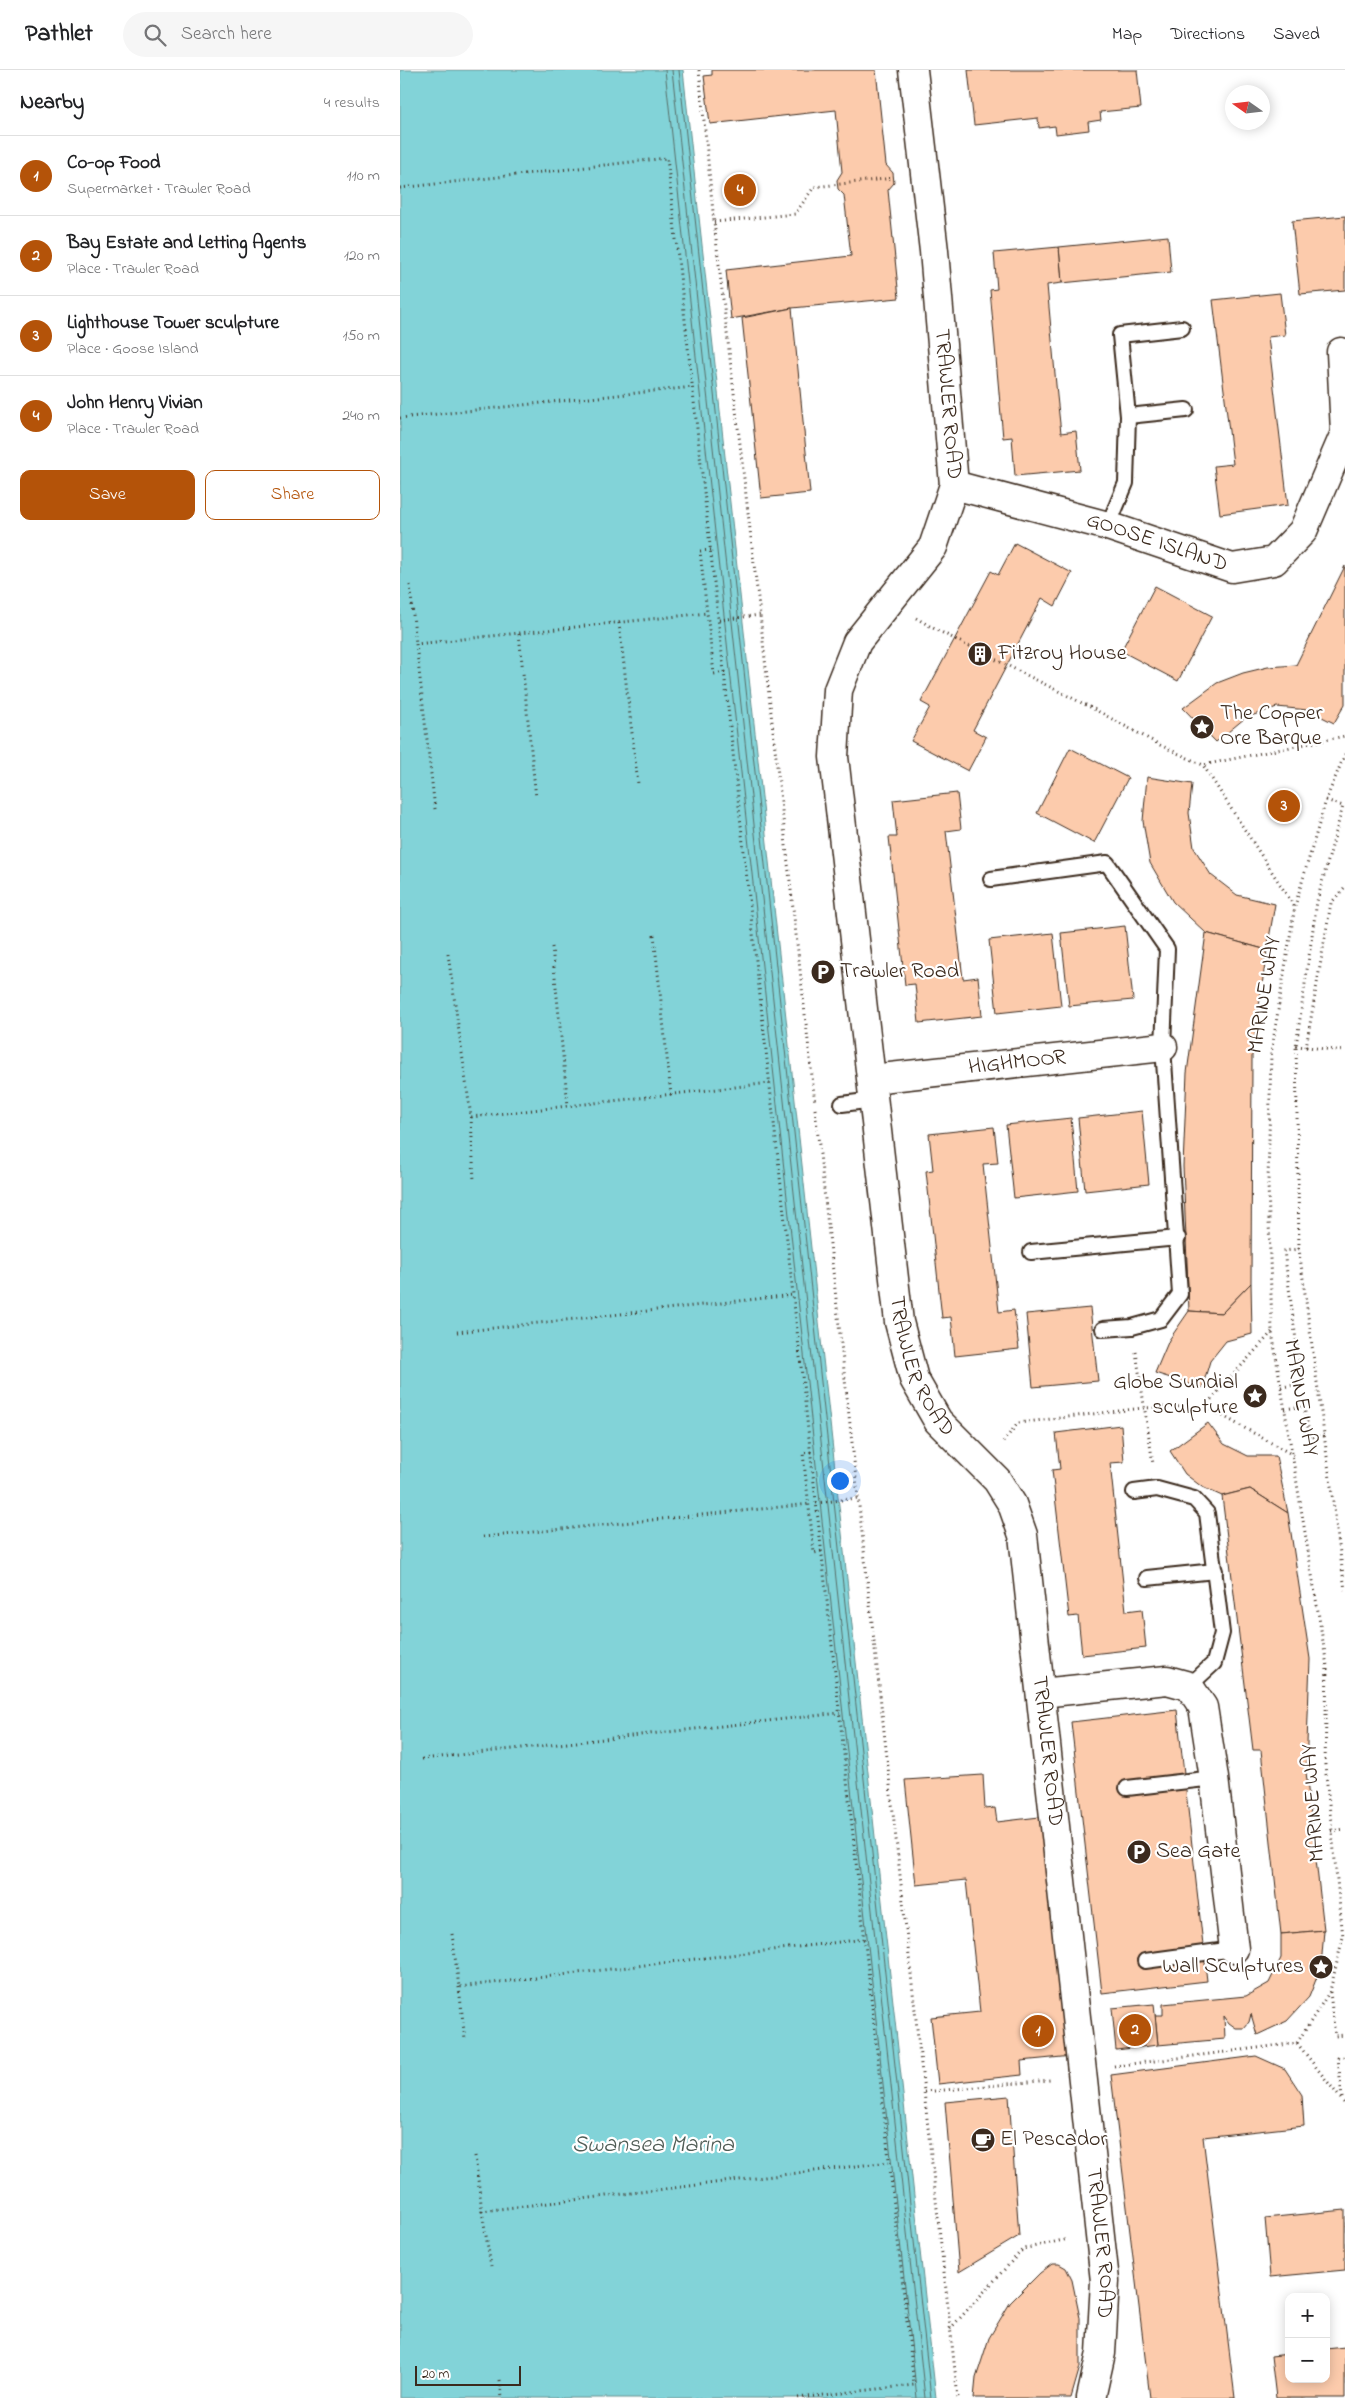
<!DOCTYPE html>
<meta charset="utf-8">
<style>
:root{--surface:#fff;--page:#f6f6f6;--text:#202124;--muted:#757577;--line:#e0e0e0;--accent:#b45309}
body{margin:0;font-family:"Indie Flower",sans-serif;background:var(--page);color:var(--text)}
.controls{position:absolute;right:15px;bottom:15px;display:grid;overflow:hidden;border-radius:10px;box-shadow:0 2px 12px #0003}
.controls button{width:45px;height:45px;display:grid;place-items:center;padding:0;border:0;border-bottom:1px solid var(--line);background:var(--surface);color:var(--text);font:25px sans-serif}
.compass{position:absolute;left:825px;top:15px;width:45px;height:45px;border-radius:50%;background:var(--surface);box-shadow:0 2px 12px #0003;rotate:284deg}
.scale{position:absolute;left:15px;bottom:12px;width:106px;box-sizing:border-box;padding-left:5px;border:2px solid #3b2a1e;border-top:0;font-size:14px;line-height:18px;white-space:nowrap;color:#3b2a1e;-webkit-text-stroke:4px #fff;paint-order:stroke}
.you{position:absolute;left:439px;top:1410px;width:18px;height:18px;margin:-12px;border:4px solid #fff;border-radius:50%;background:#1a73e8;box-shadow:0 0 0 8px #1a73e833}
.badge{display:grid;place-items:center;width:32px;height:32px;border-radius:50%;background:var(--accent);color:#fff;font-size:16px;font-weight:700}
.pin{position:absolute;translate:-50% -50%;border:2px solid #fff;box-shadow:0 1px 5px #0006}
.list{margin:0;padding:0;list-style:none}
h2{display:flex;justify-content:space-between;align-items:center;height:65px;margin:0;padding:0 20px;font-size:21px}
h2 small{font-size:16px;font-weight:400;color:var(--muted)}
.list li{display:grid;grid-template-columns:32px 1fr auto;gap:15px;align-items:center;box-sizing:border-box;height:80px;padding:0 20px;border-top:1px solid var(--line)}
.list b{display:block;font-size:19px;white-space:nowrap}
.list p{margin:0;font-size:16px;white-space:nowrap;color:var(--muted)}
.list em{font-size:16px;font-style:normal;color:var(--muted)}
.actions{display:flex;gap:10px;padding:15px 20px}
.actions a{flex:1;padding:11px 0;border:1px solid var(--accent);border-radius:10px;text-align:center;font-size:18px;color:var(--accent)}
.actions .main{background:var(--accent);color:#fff}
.icon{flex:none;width:28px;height:28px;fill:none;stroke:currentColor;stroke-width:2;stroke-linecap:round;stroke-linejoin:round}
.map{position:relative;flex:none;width:945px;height:2328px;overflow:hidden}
header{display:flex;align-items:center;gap:30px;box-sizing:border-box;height:70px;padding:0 25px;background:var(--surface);border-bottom:1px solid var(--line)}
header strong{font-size:24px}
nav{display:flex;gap:28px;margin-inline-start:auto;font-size:18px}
.search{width:350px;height:45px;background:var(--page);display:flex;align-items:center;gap:12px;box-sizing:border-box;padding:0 18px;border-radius:28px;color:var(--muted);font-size:19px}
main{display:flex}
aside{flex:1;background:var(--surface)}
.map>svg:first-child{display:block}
.water{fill:#82d3d8;stroke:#668f8e}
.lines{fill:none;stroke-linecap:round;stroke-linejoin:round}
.shore{stroke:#576e68;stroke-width:1}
.building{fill:#fccbac;stroke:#3b2a1e}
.service-casing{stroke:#3b2a1e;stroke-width:18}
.minor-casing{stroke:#3b2a1e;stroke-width:31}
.path{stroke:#3b2a1e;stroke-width:3;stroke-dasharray:1 4;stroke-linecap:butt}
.service{stroke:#fff;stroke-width:14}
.minor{stroke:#fff;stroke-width:28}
.labels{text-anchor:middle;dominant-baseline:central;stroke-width:4.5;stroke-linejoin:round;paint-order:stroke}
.street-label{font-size:22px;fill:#3b2a1e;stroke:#fff}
.poi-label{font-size:22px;fill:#3b2a1e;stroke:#fff;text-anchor:start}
.water-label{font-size:24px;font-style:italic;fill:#505d56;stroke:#fff}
</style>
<header>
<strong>Pathlet</strong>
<div class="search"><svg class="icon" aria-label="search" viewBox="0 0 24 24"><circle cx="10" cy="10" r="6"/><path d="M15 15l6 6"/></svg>Search here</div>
<nav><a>Map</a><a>Directions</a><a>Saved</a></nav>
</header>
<main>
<aside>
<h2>Nearby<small>4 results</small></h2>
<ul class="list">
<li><span class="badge">1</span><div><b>Co-op Food</b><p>Supermarket · Trawler Road</p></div><em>110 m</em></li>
<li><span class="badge">2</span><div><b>Bay Estate and Letting Agents</b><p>Place · Trawler Road</p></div><em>120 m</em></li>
<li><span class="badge">3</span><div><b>Lighthouse Tower sculpture</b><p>Place · Goose Island</p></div><em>150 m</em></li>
<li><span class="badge">4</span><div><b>John Henry Vivian</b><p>Place · Trawler Road</p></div><em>240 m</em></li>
</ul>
<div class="actions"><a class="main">Save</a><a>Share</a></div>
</aside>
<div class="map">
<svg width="945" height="2328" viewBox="0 0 945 2328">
<rect width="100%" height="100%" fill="#fff"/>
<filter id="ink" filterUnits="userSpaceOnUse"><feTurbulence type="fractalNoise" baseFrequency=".02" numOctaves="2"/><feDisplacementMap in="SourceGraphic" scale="10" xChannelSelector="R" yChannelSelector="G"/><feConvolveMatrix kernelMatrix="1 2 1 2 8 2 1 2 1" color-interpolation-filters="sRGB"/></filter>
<g filter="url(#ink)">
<path class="water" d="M0,0H283L536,2328H0Z"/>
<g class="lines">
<g class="shore">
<path d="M265,0L517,2328"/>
<path d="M272,0L525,2328"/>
<path d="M279,0L531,2328"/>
</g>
</g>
<g class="building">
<path d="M312,0H476L486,95L493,103L494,113L488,120L499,228L392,238L331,249L326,200L451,186L444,125L438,119L437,110L442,102L436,40L310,54L304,6L312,5Z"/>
<path d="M568,0H737L741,38L700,42L701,50L688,52L689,60L656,64L655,56L639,58L638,48L574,55Z"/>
<path d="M945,146V220L900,224L892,151Z"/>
<path d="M768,166L771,202L662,213L659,177Z"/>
<path d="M659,177L662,213L647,215L657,326L661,363L676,361L680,400L615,406L612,367L603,368L590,220L597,219L594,183Z"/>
<path d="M880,223L885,265L868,267L888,435L820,444L814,396L833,394L813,230Z"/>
<path d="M392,238L410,423L361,428L342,248Z"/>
<path d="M615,473L672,503L655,536L642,528L573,660L586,667L568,701L511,671L530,637L521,632L591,501L598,505Z"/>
<path d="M945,496V634L934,653L908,640L877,637L845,648L816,672L783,638L817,613L843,603L868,597L896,595Z"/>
<path d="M755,516L812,546L778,611L721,581Z"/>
<path d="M670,678L728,708L694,773L637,743Z"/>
<path d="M747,707L792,714L789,743L794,778L811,805L837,825L875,834L867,880L806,863L773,832L750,793L743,751Z"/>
<path d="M557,723L561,759L546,761L563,909L578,907L582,946L519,953L515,914L505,915L489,767H497L493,730Z"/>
<path d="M725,856L733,930L669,936L661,863Z"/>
<path d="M653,863L661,936L597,943L589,870Z"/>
<path d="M806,863L867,880L852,986L851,1213L822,1243L789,1241L783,1096L787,1003Z"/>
<path d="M742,1041L749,1114L685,1121L678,1048Z"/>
<path d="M671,1048L678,1121L614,1128L606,1055Z"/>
<path d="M594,1057L598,1093L583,1094L599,1242L614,1240L619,1279L555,1286L551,1247L542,1248L526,1101L533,1100L529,1064Z"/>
<path d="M851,1213L852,1264L826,1271L810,1291L802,1318L755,1303L769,1270L789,1241L822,1243Z"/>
<path d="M690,1238L698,1311L633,1317L626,1244Z"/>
<path d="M808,1353L824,1374L848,1386H876L888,1443L850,1419L822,1426L802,1417L785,1404L770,1381Z"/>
<path d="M721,1355L724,1392L710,1393L726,1541L742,1539L746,1578L682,1585L678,1546L669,1547L652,1400L660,1399L656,1363Z"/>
<path d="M850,1419L888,1443L910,1589L906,1702L924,1860L881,1864L861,1680H853L822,1426Z"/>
<path d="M777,1640L807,1911L702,1923L671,1652Z"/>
<path d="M583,1705L585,1739L595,1738L597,1752L648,1746L672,1986L621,1991L622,2005L538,2014L531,1947L580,1942L566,1810L516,1815L505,1710Z"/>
<path d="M924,1860L921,1897L909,1927L887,1951L857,1965L851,1944L849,1952L844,1958H836L829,1953L824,1946L825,1969L758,1975L755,1945H763V1934L846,1926L869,1913L881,1888V1864Z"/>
<path d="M754,1934L758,1975L716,1980L712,1938Z"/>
<path d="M856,1986L885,1999L902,2025L904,2056L803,2067L835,2328H750L711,2005Z"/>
<path d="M609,2026L619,2166L559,2202L545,2032Z"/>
<path d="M945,2140V2200L870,2207L865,2148Z"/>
<path d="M652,2194H659L666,2198L672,2210L680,2248V2297L671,2328H574L576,2308L589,2268L610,2233L640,2203Z"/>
<path d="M945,2277V2328H876L871,2286L889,2284V2309H926V2279Z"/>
</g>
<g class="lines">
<defs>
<g id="service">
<path d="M728,346L786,340"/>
<path d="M708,456L726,413L728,346L720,265L782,258"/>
<path d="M591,809L707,793L767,879L763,977L780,1224L761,1249L732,1257L703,1259"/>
<path d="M442,1034L474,1030"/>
<path d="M631,1182L778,1168"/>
<path d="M734,1422L757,1419L794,1429L807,1443L822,1563L814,1593L789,1616"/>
<path d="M747,1508L815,1501"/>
<path d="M727,1718L814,1708"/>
<path d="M745,1891L834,1879"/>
</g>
<g id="minor">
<path id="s1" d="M513,0L534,181L554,415L533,477L457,572L438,620L434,687L499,1252L514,1309L538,1351L597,1410L612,1434L623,1465L705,2211L701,2283L691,2328"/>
<path d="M941,282L945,362"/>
<path id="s2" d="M554,415L708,456L832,498L874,491L903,461L945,363"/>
<path id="s3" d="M472,1009L763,977"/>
<path d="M641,1623L767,1610L789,1616L803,1637L814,1708L834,1879"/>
</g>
</defs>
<use href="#service" class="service-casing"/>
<use href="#minor" class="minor-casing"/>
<g class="path">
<path d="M299,0L314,152L360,545L415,1033"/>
<path d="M0,118L267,88L514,2315L397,2328"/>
<path d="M314,152L395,144L414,117L494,108"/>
<path d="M0,348L293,317"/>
<path d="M311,480L300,481L314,604L325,602"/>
<path d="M10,515L16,574"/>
<path d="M516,548L533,558L690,637L760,675L803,695"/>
<path d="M319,550L360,545"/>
<path d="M219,553L238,714"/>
<path d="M119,564L136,728"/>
<path d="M926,730L943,736L917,831L896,976L899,1179L945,1520"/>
<path d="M35,739L16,574L307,543"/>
<path d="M894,836L803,695L945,666"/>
<path d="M254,865L271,1025"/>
<path d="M152,877L168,1036"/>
<path d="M48,884L71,1047L370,1013"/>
<path d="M896,976L906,977L931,833L945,817"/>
<path d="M906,977L945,981"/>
<path d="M415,1039L558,2328"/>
<path d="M71,1047L74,1111"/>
<path d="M57,1262L393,1225"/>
<path d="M872,1262L805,1336L893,1385"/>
<path d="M736,1282L753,1394"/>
<path d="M881,1317L902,1314L884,1181L899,1179"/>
<path d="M885,1339L904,1336L910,1368L925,1365"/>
<path d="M603,1372L618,1353L743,1338L805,1336"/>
<path d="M411,1382L403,1383L414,1483L422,1481"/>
<path d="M416,1433L458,1428"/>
<path d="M83,1467L410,1434"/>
<path d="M22,1689L440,1643"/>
<path d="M931,1761L945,1759"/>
<path d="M52,1864L59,1917L465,1869"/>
<path d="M59,1917L65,1970"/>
<path d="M930,1922L935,1966L945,1965"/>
<path d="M897,1973L930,1921L943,1867L925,1695L927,1596L872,1262L868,1111L871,984L895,836L926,730L945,684"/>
<path d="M897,1973L945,2034"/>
<path d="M714,1996L897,1973"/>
<path d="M524,2022L650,2010"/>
<path d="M942,2028L938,1988L945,1987"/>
<path d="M75,2086L82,2141L489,2092"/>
<path d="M82,2141L91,2196"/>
<path d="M550,2259L623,2179L668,2169"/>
<path d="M100,2310L102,2328"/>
</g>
<use href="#service" class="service"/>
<use href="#minor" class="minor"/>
</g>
</g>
<defs>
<symbol id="building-disc" viewBox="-11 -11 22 22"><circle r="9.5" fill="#3b2a1e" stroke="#fff"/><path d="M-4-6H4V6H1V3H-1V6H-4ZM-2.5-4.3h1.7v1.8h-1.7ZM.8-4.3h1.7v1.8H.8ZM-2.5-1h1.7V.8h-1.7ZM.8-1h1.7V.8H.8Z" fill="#fff"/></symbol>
<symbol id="sight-disc" viewBox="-11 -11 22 22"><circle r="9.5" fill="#3b2a1e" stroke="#fff"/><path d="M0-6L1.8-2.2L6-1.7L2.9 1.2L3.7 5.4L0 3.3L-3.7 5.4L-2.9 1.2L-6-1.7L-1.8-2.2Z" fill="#fff"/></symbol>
<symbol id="parking-disc" viewBox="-11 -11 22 22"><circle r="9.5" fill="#3b2a1e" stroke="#fff"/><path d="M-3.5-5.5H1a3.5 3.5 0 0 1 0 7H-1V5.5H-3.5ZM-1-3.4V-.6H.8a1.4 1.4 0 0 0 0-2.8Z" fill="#fff"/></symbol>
<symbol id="cafe-disc" viewBox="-11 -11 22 22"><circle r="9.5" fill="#3b2a1e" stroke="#fff"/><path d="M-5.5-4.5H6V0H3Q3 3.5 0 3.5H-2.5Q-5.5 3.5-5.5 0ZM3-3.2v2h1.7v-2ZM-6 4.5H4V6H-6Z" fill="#fff"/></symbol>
</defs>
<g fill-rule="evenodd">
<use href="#building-disc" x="566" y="570" width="28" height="28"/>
<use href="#sight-disc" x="788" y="643" width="28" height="28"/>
<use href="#parking-disc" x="409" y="888" width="28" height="28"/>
<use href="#sight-disc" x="841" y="1312" width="28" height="28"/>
<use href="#parking-disc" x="725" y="1768" width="28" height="28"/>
<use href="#sight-disc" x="907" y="1883" width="28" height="28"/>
<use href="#cafe-disc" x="569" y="2056" width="28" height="28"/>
</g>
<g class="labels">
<g class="street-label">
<text stroke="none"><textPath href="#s1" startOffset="336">TRAWLER ROAD</textPath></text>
<text stroke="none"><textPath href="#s2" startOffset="211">GOOSE ISLAND</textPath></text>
<text transform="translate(865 925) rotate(-81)">MARINE WAY</text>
<text stroke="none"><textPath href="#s3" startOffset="146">HIGHMOOR</textPath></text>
<text stroke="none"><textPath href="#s1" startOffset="1341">TRAWLER ROAD</textPath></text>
<text transform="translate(900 1328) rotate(80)">MARINE WAY</text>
<text stroke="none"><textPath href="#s1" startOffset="1761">TRAWLER ROAD</textPath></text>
<text transform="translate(914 1733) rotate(-94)">MARINE WAY</text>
<text stroke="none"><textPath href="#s1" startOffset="2256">TRAWLER ROAD</textPath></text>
</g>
<g class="poi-label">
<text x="598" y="584">Fitzroy House</text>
<text x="820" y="644">The Copper<tspan x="820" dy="25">Ore Barque</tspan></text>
<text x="440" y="902">Trawler Road</text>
<text x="838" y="1313" text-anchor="end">Globe Sundial<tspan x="838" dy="25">sculpture</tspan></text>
<text x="756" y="1782">Sea Gate</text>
<text x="904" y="1897" text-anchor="end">Wall Sculptures</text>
<text x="600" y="2070">El Pescador</text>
</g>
<g class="water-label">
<text x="253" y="2075">Swansea Marina</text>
</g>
</g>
</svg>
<div class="controls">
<button>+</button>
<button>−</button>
</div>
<svg class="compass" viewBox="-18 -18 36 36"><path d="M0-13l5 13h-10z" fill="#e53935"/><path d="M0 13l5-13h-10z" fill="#757577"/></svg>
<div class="scale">20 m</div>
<div class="you"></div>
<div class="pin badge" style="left:638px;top:1961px">1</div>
<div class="pin badge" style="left:735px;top:1960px">2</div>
<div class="pin badge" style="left:884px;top:736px">3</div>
<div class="pin badge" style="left:340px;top:120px">4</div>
</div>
</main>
